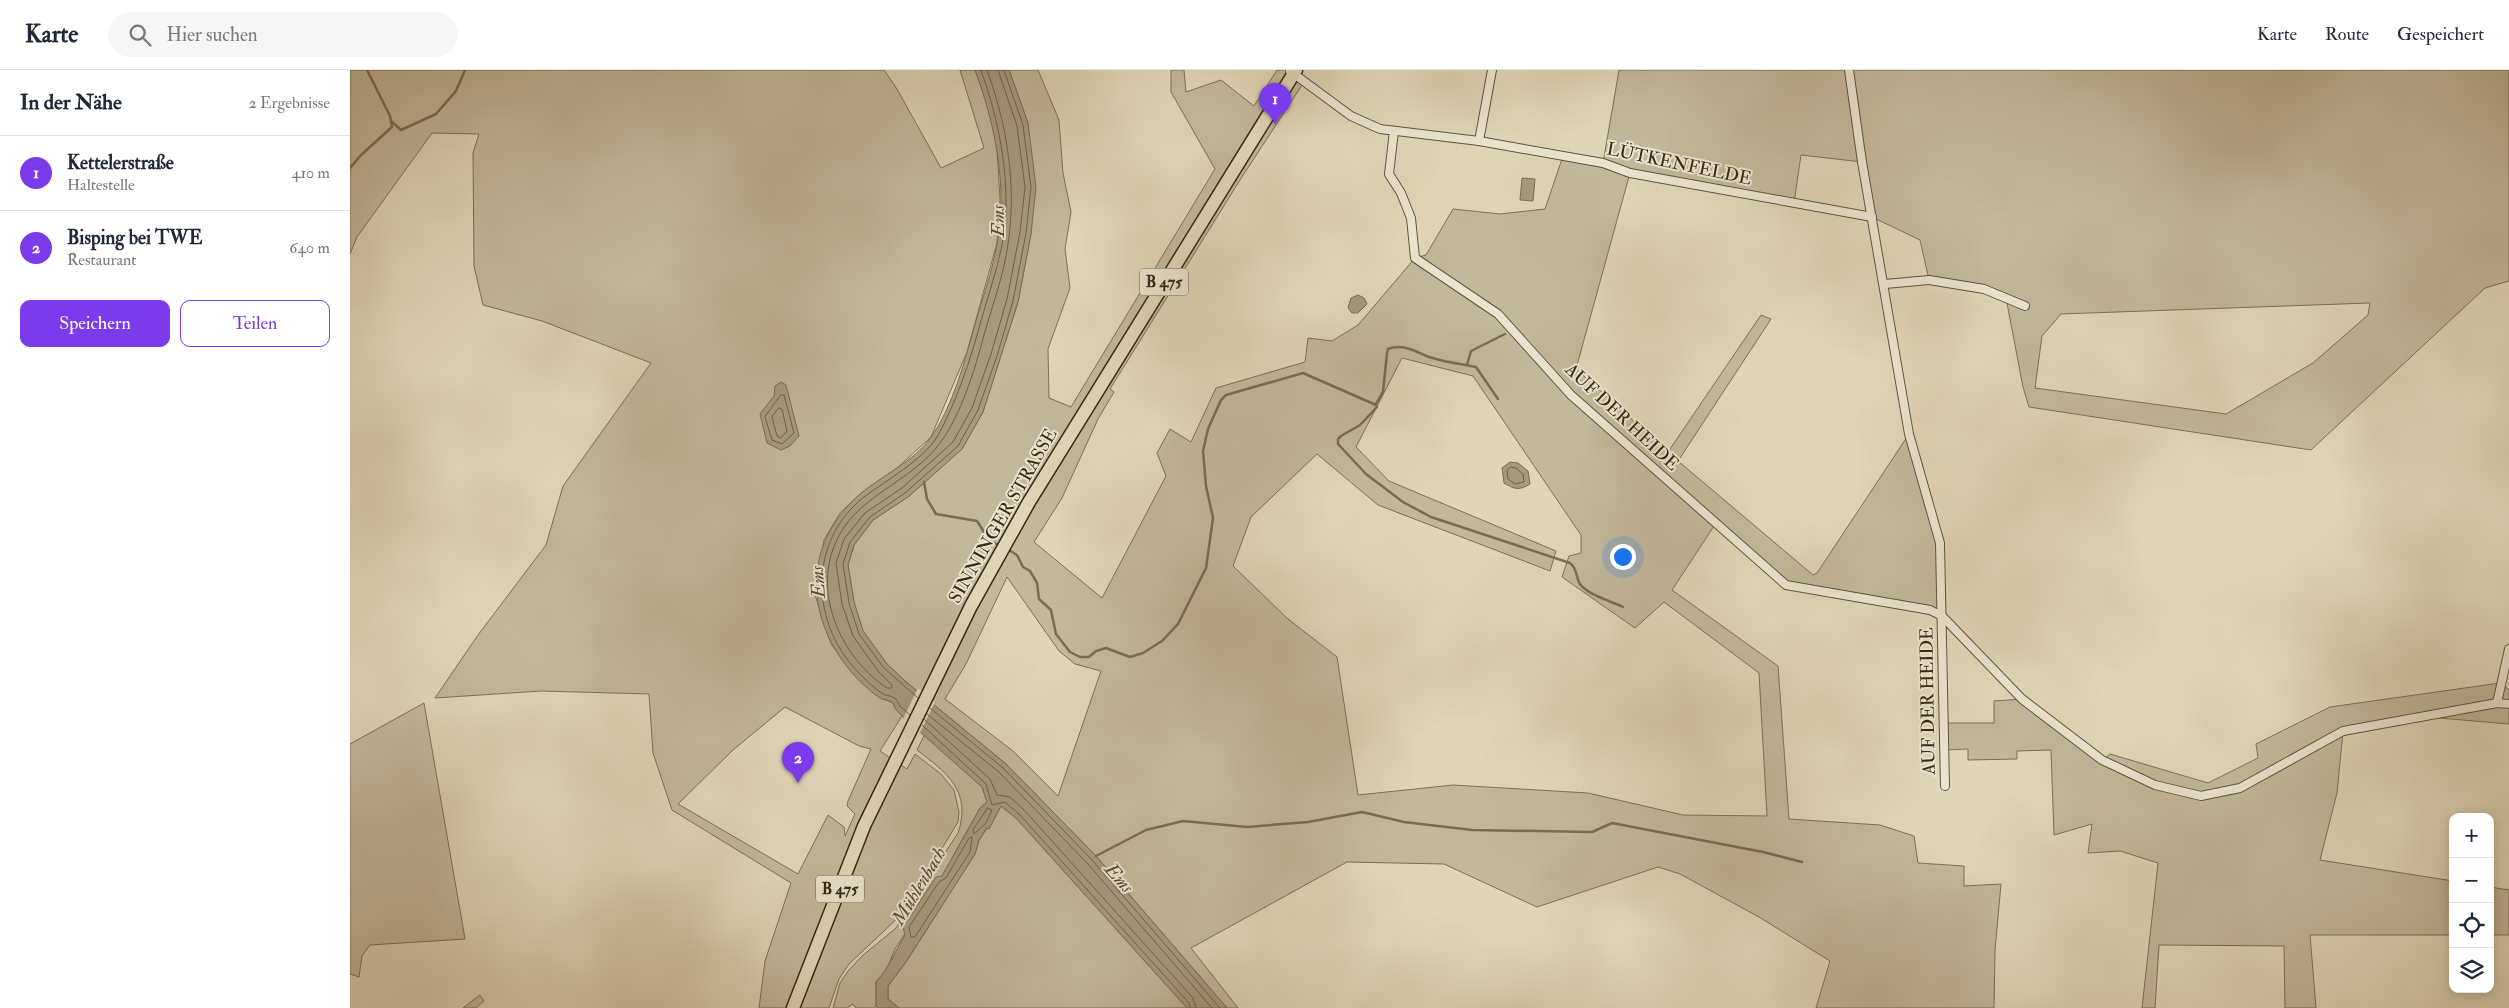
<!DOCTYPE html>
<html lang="de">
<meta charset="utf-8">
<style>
:root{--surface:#fff;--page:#f6f6f7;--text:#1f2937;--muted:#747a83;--line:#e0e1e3;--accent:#7c3aed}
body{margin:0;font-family:"IM FELL Double Pica",serif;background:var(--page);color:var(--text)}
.controls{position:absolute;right:15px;bottom:15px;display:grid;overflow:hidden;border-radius:10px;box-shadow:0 2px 12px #0003}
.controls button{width:45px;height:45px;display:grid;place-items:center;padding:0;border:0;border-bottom:1px solid var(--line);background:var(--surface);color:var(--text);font:25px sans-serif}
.you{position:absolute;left:1272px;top:486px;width:18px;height:18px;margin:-12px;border:4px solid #fff;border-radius:50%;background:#1a73e8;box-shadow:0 0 0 8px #1a73e833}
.badge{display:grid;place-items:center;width:32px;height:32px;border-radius:50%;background:var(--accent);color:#fff;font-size:16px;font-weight:700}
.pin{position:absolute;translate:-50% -41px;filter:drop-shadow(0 1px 2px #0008)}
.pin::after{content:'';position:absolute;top:26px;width:18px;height:15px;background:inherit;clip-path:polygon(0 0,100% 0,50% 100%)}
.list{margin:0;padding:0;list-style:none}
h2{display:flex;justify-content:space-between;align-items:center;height:65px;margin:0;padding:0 20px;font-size:21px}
h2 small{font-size:16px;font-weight:400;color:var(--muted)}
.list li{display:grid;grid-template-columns:32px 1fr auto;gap:15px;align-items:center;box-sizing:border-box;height:75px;padding:0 20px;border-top:1px solid var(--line)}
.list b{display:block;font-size:19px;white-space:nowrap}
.list p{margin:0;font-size:16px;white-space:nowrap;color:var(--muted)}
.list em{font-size:16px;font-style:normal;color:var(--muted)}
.actions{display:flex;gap:10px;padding:15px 20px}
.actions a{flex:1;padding:11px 0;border:1px solid var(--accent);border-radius:10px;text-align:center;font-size:18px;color:var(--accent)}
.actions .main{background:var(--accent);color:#fff}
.icon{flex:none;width:28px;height:28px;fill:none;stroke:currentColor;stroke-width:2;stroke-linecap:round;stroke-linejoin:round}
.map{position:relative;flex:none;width:2159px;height:938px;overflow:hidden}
header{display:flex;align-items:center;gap:30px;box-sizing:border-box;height:70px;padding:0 25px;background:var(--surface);border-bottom:1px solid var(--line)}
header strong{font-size:24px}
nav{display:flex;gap:28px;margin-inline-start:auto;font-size:18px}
.search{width:350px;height:45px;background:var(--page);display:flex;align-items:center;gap:12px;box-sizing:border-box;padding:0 18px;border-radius:28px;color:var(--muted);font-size:19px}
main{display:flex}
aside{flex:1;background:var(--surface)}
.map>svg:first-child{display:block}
.green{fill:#c2b89b;stroke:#7c7057;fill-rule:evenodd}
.water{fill:#a69a7f;stroke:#7a6c54}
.pier{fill:#dfd6b7}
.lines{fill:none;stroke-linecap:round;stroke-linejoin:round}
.shore{stroke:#6e6049;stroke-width:1}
.stream{stroke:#7a6c54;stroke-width:2.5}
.minor-casing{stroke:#61533c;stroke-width:10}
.primary-casing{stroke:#372713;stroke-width:15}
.minor{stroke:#eae4d0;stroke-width:8}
.primary{stroke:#dfd6b7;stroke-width:12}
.labels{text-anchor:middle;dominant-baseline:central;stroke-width:4;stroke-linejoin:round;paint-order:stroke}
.shield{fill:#eae4d0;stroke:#6d604c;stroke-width:1}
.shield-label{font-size:16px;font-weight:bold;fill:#372713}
.street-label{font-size:18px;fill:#372713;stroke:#eae4d0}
.water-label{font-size:19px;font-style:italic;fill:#584a33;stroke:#eae4d0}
</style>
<header>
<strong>Karte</strong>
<div class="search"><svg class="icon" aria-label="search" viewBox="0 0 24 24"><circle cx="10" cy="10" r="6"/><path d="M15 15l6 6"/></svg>Hier suchen</div>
<nav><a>Karte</a><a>Route</a><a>Gespeichert</a></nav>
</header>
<main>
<aside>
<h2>In der Nähe<small>2 Ergebnisse</small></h2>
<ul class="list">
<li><span class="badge">1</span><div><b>Kettelerstraße</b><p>Haltestelle</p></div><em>410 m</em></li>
<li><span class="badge">2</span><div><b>Bisping bei TWE</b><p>Restaurant</p></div><em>640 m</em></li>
</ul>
<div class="actions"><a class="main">Speichern</a><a>Teilen</a></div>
</aside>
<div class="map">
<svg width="2159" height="938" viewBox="0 0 2159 938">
<rect width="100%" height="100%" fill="#dfd6b7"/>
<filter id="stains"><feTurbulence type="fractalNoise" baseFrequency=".004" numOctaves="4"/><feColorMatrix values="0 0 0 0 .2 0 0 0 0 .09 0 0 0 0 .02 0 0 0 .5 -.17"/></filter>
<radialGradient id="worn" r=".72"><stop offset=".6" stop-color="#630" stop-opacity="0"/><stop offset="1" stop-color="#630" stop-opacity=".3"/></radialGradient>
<g class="green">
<path d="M0,0H534L547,19L591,98L634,78L610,0H625L640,40L647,80L650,129L647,173L617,282L581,367L547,398L510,424L490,443L474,470L465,525L481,574L505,606L534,629L543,633L545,638L552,646L530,681L557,699L565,684L591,704L604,720L609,742L608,752L552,844L499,894L489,909L479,938H409L415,891L441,813L322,740L303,683L299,624L191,621L85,628L128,565L196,475L213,416L301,293L192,251L133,235L124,196L123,83L129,64L82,63L7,167L0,184ZM435,637L509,676L521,679L498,731L497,736L505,744L495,766L494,757L478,745L448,804L328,734L383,680Z"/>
<path d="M659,0H688L709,50L713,103L721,142L715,179L720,218L698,279L699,328L721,337L865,99L821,22V0H834L836,22L871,10L904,36L927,0H939L954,12L890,110L760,319L764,322L748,349L712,428L684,472L752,528L816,406L807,383L820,359L841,372L866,318L955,292L958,268L982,271L1008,255L1065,188L1076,185L1103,139L1150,144L1195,139L1213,86L1253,93L1269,0H2159V211L2135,218L1961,380L1679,337L1673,317L1656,228L1579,210L1570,170L1522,147L1512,92L1451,85L1444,133L1280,103L1226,299L1318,382L1411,245L1421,249L1328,391L1463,505L1467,503L1559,364L1590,473L1592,546L1436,515L1366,453L1322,520L1428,596L1439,749L1530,755L1564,766L1568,793L1614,796V816L1651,814L1645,880L1644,938H1466L1480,891L1409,847L1330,804L1308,797L1187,837L1094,794L997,792L841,878L888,938H877L746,786L656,694L555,611L537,594L513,561L504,532L498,495L504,475L523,450L558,427L612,379L633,342L668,232L681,164L678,53ZM2020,233L2018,245L1963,293L1876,344L1685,318L1692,266L1711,244ZM1052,288L1123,306L1231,465V483L1219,486L1212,507L1285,558L1314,532L1409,603L1417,746L1333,745L1238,723L1103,715L1008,725L987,587L938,549L883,496L901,447L967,384L1028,435L1200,501L1206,481L1039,411L1006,377ZM657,507L709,581L725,594L751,601L708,726L663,681L595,629L616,594Z"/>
<path d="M2150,613L2159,620V654L2066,646L1993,662L1987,723L1970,790L2103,811V865H1960L1966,938H1935L1934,876L1809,875L1805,938H1792L1808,793L1770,781L1738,783L1742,754L1704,765L1701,680L1667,681V689L1618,690V679L1594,680L1593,653H1644V631L1672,629L1752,690L1760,684L1858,713L1908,688L1906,674L1980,637Z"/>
<path d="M74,633L115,869L20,875L12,886L9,907L0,904V674Z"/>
<path d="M575,664L632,717L637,732L630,738L592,806L545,879L536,901L526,912V936L524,938H506L503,934L497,938H483L490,913L498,901L512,886L546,858L608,763C622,721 597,703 567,680Z"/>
<path d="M651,736L667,749L837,938H549L538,929V916L556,892L625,784L629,770L637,758H639Z"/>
<path d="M2140,817L2159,820V865H2140Z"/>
<path d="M130,925L134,931L126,938H113Z"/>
</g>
<g class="water">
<path d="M625,0H659L678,53L686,117L681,164L668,232L633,342L612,379L558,427L523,450L504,475L498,495L504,532L513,561L537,594L555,611L656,694L746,786L877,938H837L667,749L651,736L639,759L637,758L629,770L625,784L556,892L538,916V929L549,938H527L526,936V912C539,898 545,881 555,865L553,857L586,807L592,806L630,738L637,732L632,717L552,646L545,638L543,633C539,629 534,631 530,628C521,622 511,613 504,605C455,550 451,476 509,425C532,405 564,392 582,366C603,335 614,293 624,258C632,230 642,202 647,174C658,116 645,54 625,0Z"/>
<path d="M1172,108L1185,109L1183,131L1170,130Z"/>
<path d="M1008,225L1014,228L1017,234L1008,243H1002L998,238L1001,228Z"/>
<path d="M431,312L436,315L449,366L440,376L431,380L417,373L410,344L424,326L425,316Z"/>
<path d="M1160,392L1168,393L1178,401L1180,414C1169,421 1164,419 1154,413L1152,398Z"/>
</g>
<path class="pier" d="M568,618L585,632L570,663L553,649Z"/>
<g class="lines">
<g class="shore">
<path d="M637,0C657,55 667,115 658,174C654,205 642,236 634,265C625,299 611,345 590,373C561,413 504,426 485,474C463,526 492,588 537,618H542V615L528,601L503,566L492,534L486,493L494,469L515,443L552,418L603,372L622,338L641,284L657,229L670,162L675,117L667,56L648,0"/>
<path d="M431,325H434L444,363L432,374L422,370L415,347Z"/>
<path d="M429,338L432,339L437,361L431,368L427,366L422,347Z"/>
<path d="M1161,397L1166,398L1173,404L1174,412L1165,414L1158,409L1157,401Z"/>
<path d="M568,628L533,597L509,564L499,533L493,494L500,472L520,447L555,423L608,376L628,340L647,286L663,231L676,163L681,117L673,55L654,0"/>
<path d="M580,638L653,698L742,790L870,938"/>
<path d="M577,644L649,702L738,794L862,938"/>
<path d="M560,645L550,636L546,629C541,625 537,626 533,624C525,619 516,610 510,604C460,555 457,472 514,427C534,412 574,389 587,367C607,331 620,291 631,251C638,226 647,200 652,175C663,117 650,54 631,0"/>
<path d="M574,649L640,709L647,725L660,727L675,741L843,928L846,938"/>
<path d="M572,655L636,714L642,735L655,732L670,745L839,933L840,938"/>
<path d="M638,738L642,740L636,753L624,764L623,760Z"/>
<path d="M622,767L620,782L565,867H561L559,857L589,812L596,808L619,768Z"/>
</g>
<g class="stream">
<path d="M41,51L51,60L86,44L106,21L115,0"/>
<path d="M0,98L11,85L42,57L40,46L17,0"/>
<path d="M1117,295L1121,281L1155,264"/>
<path d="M1026,334L1033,322L1037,283L1038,279C1053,273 1066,282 1079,287C1094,292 1111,294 1126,297L1148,329"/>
<path d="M574,412L577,429L586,444L627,451L639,470L650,476"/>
<path d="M657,479L667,485L673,497L680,501L687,513L689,529L701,540L706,564L720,582L730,587H739L746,581L756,578L780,587L793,583L812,571L828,554L856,498L863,448L856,416L853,381L858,359L871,330L876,325L953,303L1026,335L1027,337L1010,355L991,366L988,369V374L1016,404L1053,432L1081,447L1220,493C1228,499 1225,506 1230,514C1238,525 1261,531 1273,537"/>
<path d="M746,786L796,760L833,751L897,757L958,752L1012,742L1054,752L1122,760L1242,762L1262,753L1413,782L1452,792"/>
</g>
<defs>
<g id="minor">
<path d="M1499,0L1512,92L1559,364L1590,473L1595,716"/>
<path d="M940,1L1001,46L1030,59L1129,71L1253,93L1280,103L1522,147"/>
<path d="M1044,61L1039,104L1051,123L1061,148L1065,188L1148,244L1221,325L1436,515L1580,540L1592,546L1672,629L1752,690L1805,715L1851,726L1890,718L1993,661L2147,633L2159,634"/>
<path d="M1129,71L1142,0"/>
<path d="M1535,214L1579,210L1634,219L1675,236"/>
<path d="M2147,633L2159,579"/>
</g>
<path id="primary" d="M443,938L514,756L621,536L679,432L946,0"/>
</defs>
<use href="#minor" class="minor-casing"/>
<use href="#primary" class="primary-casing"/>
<use href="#minor" class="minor"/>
<use href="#primary" class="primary"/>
</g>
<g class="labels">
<g class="shield">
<rect x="790" y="198.5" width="48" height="27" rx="4"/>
<rect x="466" y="805.5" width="48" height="27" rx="4"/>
</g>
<g class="shield-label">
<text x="814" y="212">B 475</text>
<text x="490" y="819">B 475</text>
</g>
<g class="street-label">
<text transform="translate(1329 94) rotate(12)">LÜTKENFELDE</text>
<text transform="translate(1272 347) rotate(43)">AUF DER HEIDE</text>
<text transform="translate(653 446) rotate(-60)">SINNINGER STRASSE</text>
<text transform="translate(1578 631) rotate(-91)">AUF DER HEIDE</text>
</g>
<g class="water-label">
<text transform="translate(648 151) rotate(-90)">Ems</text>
<text transform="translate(468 512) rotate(-94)">Ems</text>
<text transform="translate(769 808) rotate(49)">Ems</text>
<text transform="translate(569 816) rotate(-59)">Mühlenbach</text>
</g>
</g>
<rect width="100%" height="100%" filter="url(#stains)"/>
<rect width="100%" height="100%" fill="url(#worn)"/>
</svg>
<div class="controls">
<button>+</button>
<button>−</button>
<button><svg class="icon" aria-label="locate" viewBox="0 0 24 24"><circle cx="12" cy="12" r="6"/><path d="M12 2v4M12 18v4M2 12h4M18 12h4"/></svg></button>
<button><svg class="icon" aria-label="layers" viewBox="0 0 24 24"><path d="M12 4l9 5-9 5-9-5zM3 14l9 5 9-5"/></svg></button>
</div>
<div class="you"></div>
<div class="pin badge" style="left:925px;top:54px">1</div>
<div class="pin badge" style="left:448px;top:713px">2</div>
</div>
</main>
